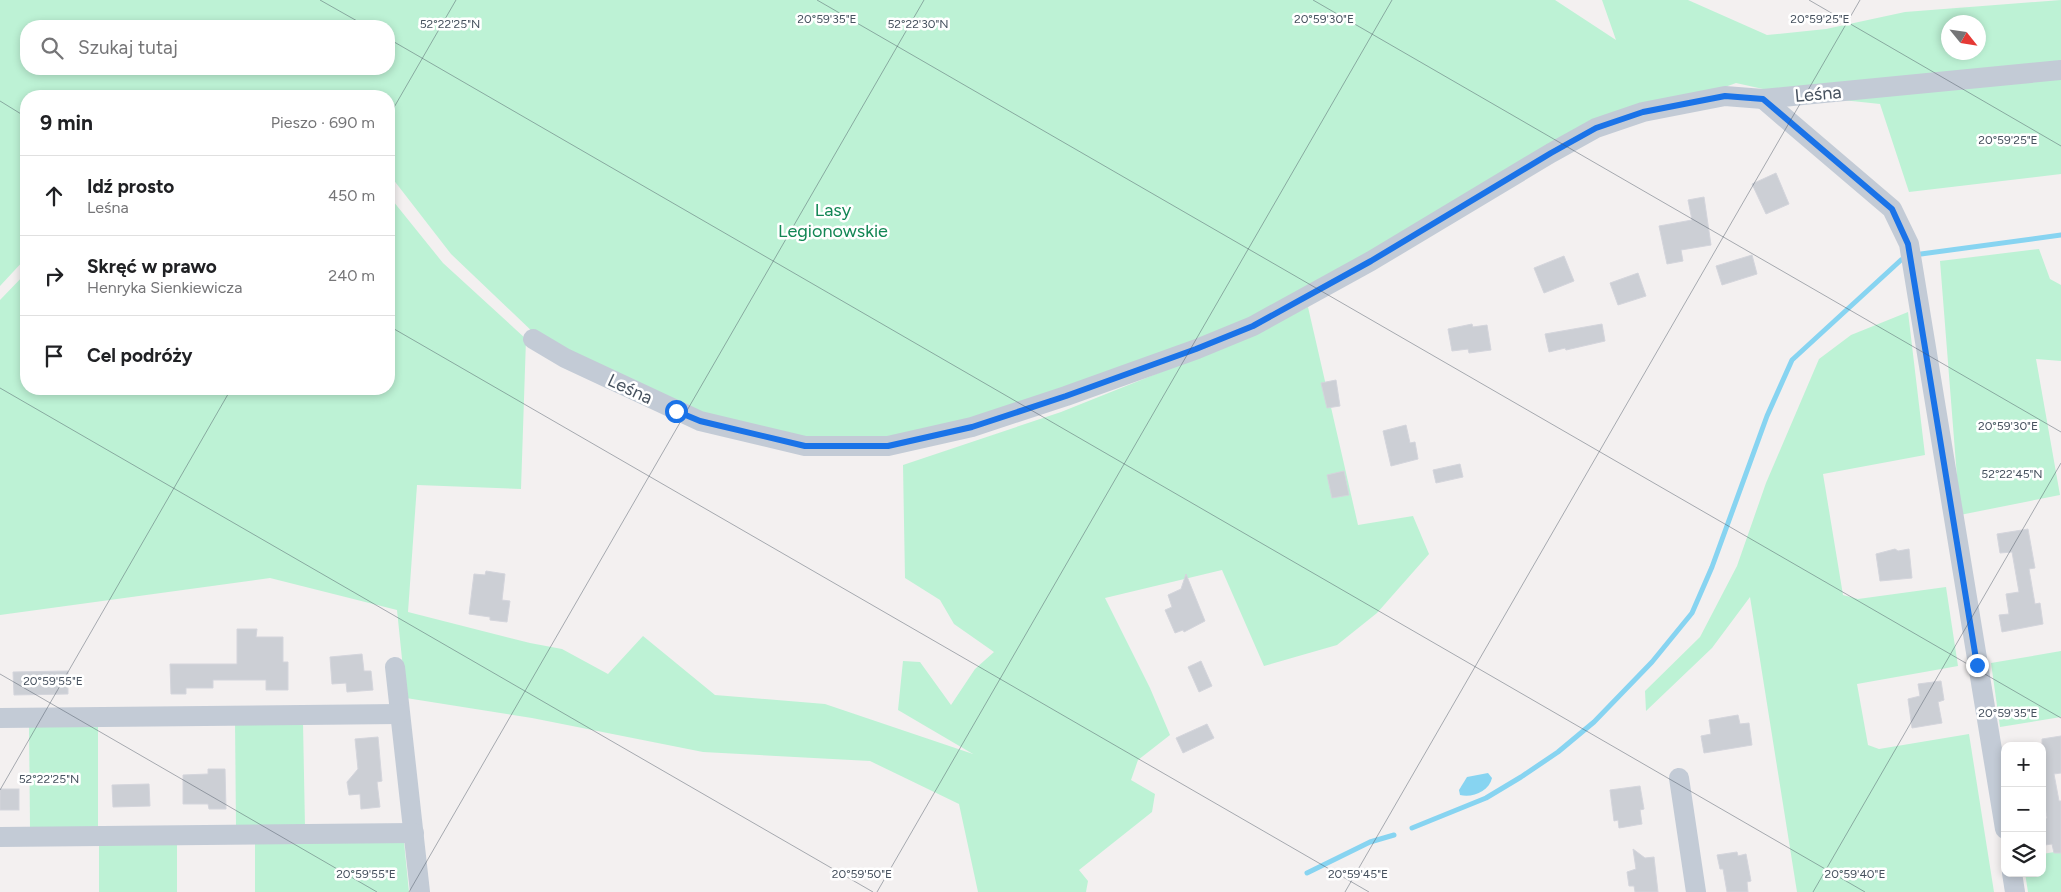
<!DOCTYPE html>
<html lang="pl">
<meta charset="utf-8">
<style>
:root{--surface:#fff;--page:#f6f6f6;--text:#202124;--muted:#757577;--line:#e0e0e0}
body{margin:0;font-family:Figtree,sans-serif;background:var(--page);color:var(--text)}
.controls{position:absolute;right:15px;bottom:15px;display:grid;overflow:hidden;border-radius:10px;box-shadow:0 2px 8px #0003}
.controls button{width:45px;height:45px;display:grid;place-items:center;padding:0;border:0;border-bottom:1px solid var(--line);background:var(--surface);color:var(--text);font:25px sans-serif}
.compass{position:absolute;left:1941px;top:15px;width:45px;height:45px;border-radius:50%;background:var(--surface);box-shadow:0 2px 8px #0003;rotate:120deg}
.stop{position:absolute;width:15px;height:15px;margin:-11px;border:4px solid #1a73e8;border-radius:50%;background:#fff}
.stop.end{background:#1a73e8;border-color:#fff;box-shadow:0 1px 5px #0008}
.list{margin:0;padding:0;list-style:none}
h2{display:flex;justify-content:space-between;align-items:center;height:65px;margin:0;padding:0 20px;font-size:21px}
h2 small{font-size:16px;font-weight:400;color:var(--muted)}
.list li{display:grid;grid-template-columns:32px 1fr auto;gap:15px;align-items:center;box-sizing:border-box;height:80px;padding:0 20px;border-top:1px solid var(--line)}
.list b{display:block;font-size:19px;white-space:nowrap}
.list p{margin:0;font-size:16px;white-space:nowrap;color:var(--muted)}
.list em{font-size:16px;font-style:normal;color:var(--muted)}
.icon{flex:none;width:28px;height:28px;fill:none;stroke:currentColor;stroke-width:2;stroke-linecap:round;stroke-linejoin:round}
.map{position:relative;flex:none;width:2061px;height:892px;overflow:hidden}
.search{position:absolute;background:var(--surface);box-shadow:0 2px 8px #0003;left:20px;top:20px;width:375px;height:55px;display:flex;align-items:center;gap:12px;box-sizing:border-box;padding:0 18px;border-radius:20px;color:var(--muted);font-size:19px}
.panel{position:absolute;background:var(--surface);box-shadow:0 2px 8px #0003;left:20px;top:90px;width:375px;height:305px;border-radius:20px}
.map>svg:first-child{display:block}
.green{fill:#bdf2d5;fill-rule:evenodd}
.water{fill:#87d4f1}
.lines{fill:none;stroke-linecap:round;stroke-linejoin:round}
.stream{stroke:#87d4f1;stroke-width:5}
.building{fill:#cccfd5;stroke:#d4d5dc}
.minor{stroke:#c3cbd6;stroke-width:20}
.route{stroke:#1a73e8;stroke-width:6}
.ticks{fill:none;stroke:#47525f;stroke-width:1;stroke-opacity:0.45}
.labels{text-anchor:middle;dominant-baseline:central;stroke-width:5;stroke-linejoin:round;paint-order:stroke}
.street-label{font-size:18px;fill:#47525f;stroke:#fff}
.park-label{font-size:18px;fill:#128654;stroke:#fff}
.ticks-label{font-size:12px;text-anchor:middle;fill:#47525f;stroke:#fff;stroke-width:5;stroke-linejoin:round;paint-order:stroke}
</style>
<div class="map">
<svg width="2061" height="892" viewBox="0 0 2061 892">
<rect width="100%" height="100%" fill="#f3f0f0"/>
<g class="green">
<path d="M0,0H1555L1616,40L1602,0H1688L1767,35L1826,29L1905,12L2061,0V174L1909,192L1880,104L1786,94L1736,83L1608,130L1235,326L972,423L884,441L809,442L692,415L537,336L451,254L389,174V96H26V258L0,286ZM1948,22H1978V52H1948ZM26,26H389V69H26Z"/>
<path d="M389,196L443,263L526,339L521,489L417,485L408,612L530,643L562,649L608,674L643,636L715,695L825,704L973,754L898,710L903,661L920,662L951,705L975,669L994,652L954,624L940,600L905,578L903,465L1061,412L1236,342L1308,307L1358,525L1413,516L1429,554L1377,613L1337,645L1264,666L1222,570L1105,598L1150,688L1170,735L1138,760L1131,780L1155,794L1152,812L1079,870L1088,881L1086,892H978L959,804L870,761L703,752L532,718L406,698L397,610L270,578L0,615V300L26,273V389H389Z"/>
<path d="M2039,249L2050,279L2061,285V361L2036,359L2060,495L1960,515L1940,261Z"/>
<path d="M1908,312L1925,455L1823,474L1843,595L1858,599L1946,587L1958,666L1857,684L1868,745L1879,749L1969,734L1994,892H1797L1750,597L1712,648L1646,711L1645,691L1700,637L1737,566L1766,483L1819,359L1851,335Z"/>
<path d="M2061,651V717L2000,727L1991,663Z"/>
<path d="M235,722H303L305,827H236Z"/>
<path d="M29,724H98V828L30,829Z"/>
<path d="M255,840L404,842L409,892H255Z"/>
<rect x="99" y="841" width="78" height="51"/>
<path d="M2061,851V892H2028L2025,873H2042V854Z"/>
</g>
<path class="water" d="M1488,773L1492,778C1489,791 1473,798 1460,795L1459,790L1467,777Z"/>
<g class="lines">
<g class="stream">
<path d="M1921,254L2061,235"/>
<path d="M1412,828L1486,798L1521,777L1558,752L1594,722L1652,662L1692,613L1712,567L1767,416L1792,360L1901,260"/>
<path d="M1307,873L1370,842L1394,835"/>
</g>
</g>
<g class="building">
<path d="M1776,173L1789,204L1766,214L1752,184Z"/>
<path d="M1704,197L1711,245L1681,250L1683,261L1667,264L1659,226L1692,220L1688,200Z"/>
<path d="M1752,255L1757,274L1722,285L1716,266Z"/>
<path d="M1564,256L1574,281L1544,293L1534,268Z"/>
<path d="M1638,273L1646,296L1618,305L1610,283Z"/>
<path d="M1472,324L1473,327L1487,325L1491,350L1469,353L1468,349L1452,351L1448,329Z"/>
<path d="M1602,324L1605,341L1566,350L1565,348L1549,352L1545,334Z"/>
<path d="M1336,380L1340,406L1327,408L1321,383Z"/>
<path d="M1406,425L1410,443L1415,442L1418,459L1391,466L1383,431Z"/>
<path d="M1460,464L1463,477L1436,483L1433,470Z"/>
<path d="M1344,471L1349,495L1332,498L1327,475Z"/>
<path d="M2028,529L2035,568L2029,569L2035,604L2040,603L2043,624L2002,632L1999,615L2009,614L2006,594L2019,592L2012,552L2000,553L1997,534Z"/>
<path d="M1895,549L1898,551L1909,549L1912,578L1880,581L1876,554Z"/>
<path d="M486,571L505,574L502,600L510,601L507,622L490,620V617L469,614L474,574L485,575Z"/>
<path d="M1186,574L1205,621L1184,632L1183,630L1175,633L1165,610L1172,607L1168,595L1181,589Z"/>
<path d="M237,629H257L256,637H283V662H288V690H266V680H213V688H186V694H171L170,664H237Z"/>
<path d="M362,654L364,671H371L373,690L347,692L346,683L332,684L330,657Z"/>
<path d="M1201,661L1212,686L1199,692L1188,667Z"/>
<path d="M68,671V694L14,695L13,672Z"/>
<path d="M1941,681L1944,700L1938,702L1942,723L1912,728L1908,699L1920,696L1918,684Z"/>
<path d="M1738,715L1740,724L1749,723L1752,745L1704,753L1701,736L1711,734L1709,720Z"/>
<path d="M1207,724L1214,738L1183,753L1176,738Z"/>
<path d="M2061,736V773L2054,774L2059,801H2061V853H2054L2052,844L2045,845L2042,827V822L2047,818L2042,789V739Z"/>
<path d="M378,737L382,781L377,782L380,807L361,809L360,794L349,795L347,782L358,769L355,739Z"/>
<path d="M208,769H225L226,809H209L208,804H183V775L208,774Z"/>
<path d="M149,784L150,806L113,807L112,785Z"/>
<path d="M1640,786L1644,809L1640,810L1642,824L1619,828L1618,820L1614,821L1610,790Z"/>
<rect x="0" y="789" width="19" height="21"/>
<path d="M1633,849L1645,858L1654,857L1658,892H1635L1634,886H1629L1627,872L1636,869Z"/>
<path d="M1737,852L1738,856L1746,854L1751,881L1747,882L1748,892H1727L1723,869H1720L1717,855Z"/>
</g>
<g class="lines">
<g class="minor">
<path d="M1763,99L1892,209L1909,244L2005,829"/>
<path d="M533,339L565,358L700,421L805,446H888L972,427L1066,396L1197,349L1253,326L1371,261L1551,153L1596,128L1643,112L1725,96L1763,99L2061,70"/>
<path d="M395,667L420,892"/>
<path d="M0,718L399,714"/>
<path d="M1679,778L1696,892"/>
<path d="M0,837L414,833"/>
<path d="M2012,873L2015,892"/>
</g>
</g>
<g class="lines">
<path class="route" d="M676,411L700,421L805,446H888L972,427L1066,396L1196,349L1253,326L1371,261L1551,153L1596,128L1643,112L1725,96L1763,99L1892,209L1908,244L1977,665"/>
</g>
<path class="ticks" d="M320,0L366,26M817,0L2061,718M1313,0L2061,432M1809,0L2061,146M389,39L1865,892M0,101L26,117M389,116L456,0M389,326L1369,892M0,388L873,892M0,674L377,892M0,790L231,389M409,892L924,0M877,892L1392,0M1345,892L1860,0M1813,892L2061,463"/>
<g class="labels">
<g class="street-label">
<text transform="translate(1818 94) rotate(-5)">Leśna</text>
<text transform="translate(630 389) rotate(25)">Leśna</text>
</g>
<g class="park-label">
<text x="833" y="210">Lasy<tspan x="833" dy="21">Legionowskie</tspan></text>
</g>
</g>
<g class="ticks-label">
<text x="827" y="23">20°59'35"E</text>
<text x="1324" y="23">20°59'30"E</text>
<text x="1820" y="23">20°59'25"E</text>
<text x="450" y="28">52°22'25"N</text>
<text x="918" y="28">52°22'30"N</text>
<text x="2008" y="144">20°59'25"E</text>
<text x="2008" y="430">20°59'30"E</text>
<text x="2012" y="478">52°22'45"N</text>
<text x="53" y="685">20°59'55"E</text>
<text x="2008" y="717">20°59'35"E</text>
<text x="49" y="783">52°22'25"N</text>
<text x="366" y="878">20°59'55"E</text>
<text x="862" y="878">20°59'50"E</text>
<text x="1358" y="878">20°59'45"E</text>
<text x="1855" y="878">20°59'40"E</text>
</g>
</svg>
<div class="controls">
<button>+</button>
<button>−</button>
<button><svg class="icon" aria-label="layers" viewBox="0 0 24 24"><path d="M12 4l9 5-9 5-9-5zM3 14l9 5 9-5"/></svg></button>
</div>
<svg class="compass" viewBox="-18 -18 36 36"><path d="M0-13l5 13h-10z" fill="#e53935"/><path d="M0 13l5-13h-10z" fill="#757577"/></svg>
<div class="stop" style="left:676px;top:411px"></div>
<div class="stop end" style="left:1977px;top:665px"></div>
<div class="search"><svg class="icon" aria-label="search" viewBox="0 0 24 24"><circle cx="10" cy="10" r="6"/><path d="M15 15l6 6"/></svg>Szukaj tutaj</div>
<section class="panel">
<h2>9 min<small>Pieszo · 690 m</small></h2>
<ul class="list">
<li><svg class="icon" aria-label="ahead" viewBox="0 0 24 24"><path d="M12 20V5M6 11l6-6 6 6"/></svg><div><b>Idź prosto</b><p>Leśna</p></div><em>450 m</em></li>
<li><svg class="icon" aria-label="right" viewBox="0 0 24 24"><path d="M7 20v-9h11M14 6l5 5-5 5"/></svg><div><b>Skręć w prawo</b><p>Henryka Sienkiewicza</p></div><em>240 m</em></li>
<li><svg class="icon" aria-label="arrive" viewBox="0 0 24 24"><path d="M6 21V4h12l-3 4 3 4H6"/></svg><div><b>Cel podróży</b></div></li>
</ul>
</section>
</div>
